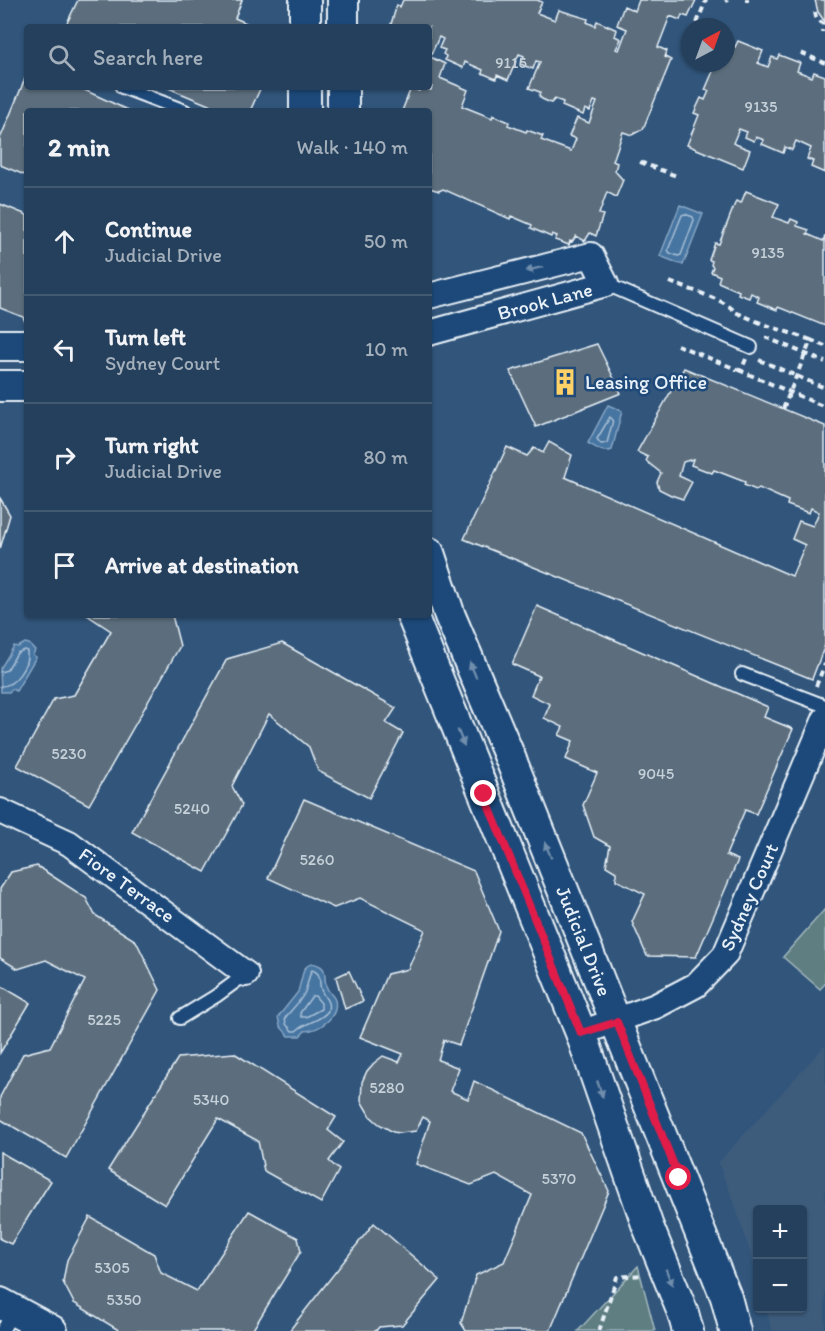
<!DOCTYPE html>
<meta charset="utf-8">
<style>
:root{--surface:#25405c;--page:#2d4762;--text:#f1f3f6;--muted:#a3afbb;--line:#425972}
body{margin:0;font-family:Itim,sans-serif;background:var(--page);color:var(--text)}
.controls{position:absolute;right:18px;bottom:18px;display:grid;overflow:hidden;border-radius:6px;box-shadow:0 2px 4px #0004}
.controls button{width:54px;height:54px;display:grid;place-items:center;padding:0;border:0;border-bottom:2px solid var(--line);background:var(--surface);color:var(--text);font:30px sans-serif}
.compass{position:absolute;left:681px;top:18px;width:54px;height:54px;border-radius:50%;background:var(--surface);box-shadow:0 2px 4px #0004;rotate:41deg}
.stop{position:absolute;width:18px;height:18px;margin:-14px;border:4px solid #e11d48;border-radius:50%;background:#fff}
.stop.end{background:#e11d48;border-color:#fff;box-shadow:0 2px 6px #0008}
.list{margin:0;padding:0;list-style:none}
h2{display:flex;justify-content:space-between;align-items:center;height:78px;margin:0;padding:0 24px;font-size:26px}
h2 small{font-size:20px;font-weight:400;color:var(--muted)}
.list li{display:grid;grid-template-columns:39px 1fr auto;gap:18px;align-items:center;box-sizing:border-box;height:108px;padding:0 24px;border-top:2px solid var(--line)}
.list b{display:block;font-size:22px;white-space:nowrap}
.list p{margin:0;font-size:20px;white-space:nowrap;color:var(--muted)}
.list em{font-size:20px;font-style:normal;color:var(--muted)}
.icon{flex:none;width:33px;height:33px;fill:none;stroke:currentColor;stroke-width:2;stroke-linecap:round;stroke-linejoin:round}
.map{position:relative;flex:none;width:825px;height:1331px;overflow:hidden}
.search{position:absolute;background:var(--surface);box-shadow:0 2px 4px #0004;left:24px;top:24px;width:408px;height:66px;display:flex;align-items:center;gap:15px;box-sizing:border-box;padding:0 21px;border-radius:6px;color:var(--muted);font-size:22px}
.panel{position:absolute;background:var(--surface);box-shadow:0 2px 4px #0004;left:24px;top:108px;width:408px;height:510px;border-radius:6px}
.map>svg:first-child{display:block}
.built{fill:#3e5c7c}
.green{fill:#5e7e82;stroke:#a3b8bd;stroke-width:1.5}
.water{fill:#4674a1;stroke:#87a6c4;stroke-width:1.5}
.lines{fill:none;stroke-linecap:round;stroke-linejoin:round}
.shore{stroke:#a7bfd5;stroke-width:1.5}
.building{fill:#5c6e7d;stroke:#e8f1f8;stroke-width:1.5;fill-rule:evenodd}
.service-casing{stroke:#e8f1f8;stroke-width:16}
.minor-casing{stroke:#e8f1f8;stroke-width:28}
.tertiary-casing{stroke:#e8f1f8;stroke-width:34}
.path{stroke:#e8f1f8;stroke-width:4;stroke-dasharray:6 4.5;stroke-linecap:butt}
.service{stroke:#1f4a7a;stroke-width:12}
.minor{stroke:#1f4a7a;stroke-width:24}
.tertiary{stroke:#1f4a7a;stroke-width:30}
.oneway{fill:#6f8dac}
.route{stroke:#e11d48;stroke-width:8}
.labels{text-anchor:middle;dominant-baseline:central;stroke-width:5;stroke-linejoin:round;paint-order:stroke}
.number-label{font-size:16px;fill:#c5d0d9}
.street-label{font-size:20px;fill:#e8f1f8;stroke:#1f4a7a}
.poi-label{font-size:20px;fill:#e8f1f8;stroke:#1f4a7a;text-anchor:start}
</style>
<div class="map">
<svg width="825" height="1331" viewBox="0 0 825 1331">
<rect width="100%" height="100%" fill="#31557b"/>
<filter id="ink" filterUnits="userSpaceOnUse"><feTurbulence type="fractalNoise" baseFrequency=".0167" numOctaves="2"/><feDisplacementMap in="SourceGraphic" scale="12" xChannelSelector="R" yChannelSelector="G"/><feConvolveMatrix kernelMatrix="1 2 1 2 8 2 1 2 1" color-interpolation-filters="sRGB"/></filter>
<g filter="url(#ink)">
<path class="built" d="M825,1045V1331H772L766,1309L802,1308V1210H758L757,1274L734,1202L718,1163Z"/>
<g class="green">
<path d="M825,909V984L820,989L783,957Z"/>
<path d="M638,1266L655,1331H578Z"/>
</g>
<g class="water">
<path d="M680,205L703,214L683,265L660,256Z"/>
<path d="M608,405L622,411L612,450C603,454 595,447 588,443Z"/>
<path d="M25,643L29,644L35,650L33,655L36,657L16,691L12,689L9,692H1L0,669L14,646L18,647Z"/>
<path d="M311,963C331,966 322,977 327,988C329,993 333,995 335,1000C339,1017 320,1030 305,1031L300,1036H289L280,1026L278,1017L298,992L304,969Z"/>
</g>
<g class="lines">
<g class="shore">
<path d="M685,214L693,217L694,220L681,255L678,256L670,253L668,250L682,215Z"/>
<path d="M610,417L613,420L607,443L601,444L597,439Z"/>
<path d="M0,672L7,670L17,653L24,650L27,651C29,665 15,687 0,686"/>
<path d="M312,970C324,974 317,983 322,992C326,1000 330,1001 328,1011C320,1022 305,1022 296,1031H292L286,1024L285,1018C291,1010 299,1003 304,994C308,986 308,976 312,970Z"/>
<path d="M312,996H315L321,1003V1009L306,1017H301L300,1013Z"/>
</g>
</g>
<g class="building">
<path d="M78,0H242L235,18L255,27H65Z"/>
<path d="M403,0H537L542,2L537,13L555,20L559,10L588,19L587,22L595,26L597,21L617,30L615,36L621,39L616,49L619,50L627,29L617,25L624,6L635,11L639,0H696L688,17L682,15L680,20L670,16L658,47L667,51L665,57L671,60L643,129L632,135L623,132L613,161L617,163L615,171L623,180L616,197L607,192L599,214L603,215L596,236L590,233L585,241L576,236L572,242L570,241L569,245L555,240L557,236L552,234L551,237L531,228L532,225L511,216L510,219L443,189L439,191L429,188V111H402L411,88L419,91L420,87L431,90L432,87L429,86V27H393L394,26L391,24L397,5L400,7ZM439,37L443,39L439,48L445,50L443,54L446,56L445,60L463,68L465,62L483,70L482,73L496,79L497,75L508,80L519,54L524,56L520,64L533,69L536,61L540,62L529,88L540,92L539,96L542,99L551,103L555,99L563,102L562,106L583,115L585,109L590,111L594,101L597,102L589,123L577,118L569,136L576,139L571,151L541,140L543,136L527,130L526,132L508,125L509,122L493,115L492,118L462,106L468,90L440,78L445,64L430,57Z"/>
<path d="M815,0H825V22L818,12Z"/>
<path d="M738,41L763,51L758,63L768,67L772,57L777,59L779,55L800,63L797,71L812,77L814,72L825,76V173L811,167L813,161L807,159L811,148L796,141L792,150L785,147L783,153L762,144L764,140L756,137L754,141L745,137L747,132L739,129L733,143L750,150L743,168L687,145L699,115L694,113L701,98L705,100L709,91L705,90L714,69L709,67L711,63H726V43L735,47Z"/>
<path d="M27,74V87H78L130,111H27V176L0,165V139Z"/>
<path d="M166,87H261L250,111H223Z"/>
<path d="M746,191L779,204L773,217L789,223L791,219L798,222L797,226L809,230L807,234L823,241L825,236V326L778,307L777,310L757,302L759,297L751,293L749,298L738,294L739,291L718,282L720,276L711,272L713,267L711,265L712,261L709,260L715,243L719,244L736,201L741,203Z"/>
<path d="M0,204L27,215V326L23,317L0,308Z"/>
<path d="M597,344L621,393L536,427L510,371Z"/>
<path d="M684,368L825,426V645L812,679L464,539L507,447L527,456L534,448L543,453L549,442L572,455L565,477L792,576L805,545L792,539L799,521L813,526L819,512L811,508L809,513L787,505L788,501L759,488L756,490L744,485L745,482L714,470L712,473L691,465L693,459L683,462L679,476L692,482L683,499L671,495L659,489L657,482L661,473L646,461L648,457L637,452Z"/>
<path d="M0,498L10,515L0,549Z"/>
<path d="M537,606L768,707L764,717L793,729L756,814L745,810L726,855L738,860L696,957L647,956L632,922L645,894L616,880V872L606,866L610,846L594,837L583,805L597,773L566,759L573,741L559,735L563,727L544,718L550,704L531,695L539,676L512,664Z"/>
<path d="M87,615H172L180,646L89,805L17,766L54,699L74,695L111,631Z"/>
<path d="M282,643L396,708L386,723L403,733L369,798L318,771L309,747L269,714L232,786L242,805L205,872L132,832L227,659Z"/>
<path d="M304,799L474,871L499,931L459,1045L444,1040L438,1060L459,1068L450,1091L468,1099L474,1081L581,1133L609,1191L550,1331H466L461,1323L476,1275L504,1262L532,1195L496,1175L471,1185L416,1164L430,1121L423,1117L416,1131L400,1133L393,1132L379,1124L370,1116L361,1101L362,1082L367,1071L374,1063L383,1056L399,1062L403,1054L360,1037L387,974L408,969L425,930L360,898L334,908L268,878Z"/>
<path d="M37,866L86,898L95,915L136,941L160,990L66,1158L0,1119V1097L23,1054L50,1047L85,980L46,960L18,969L0,958V889L11,872Z"/>
<path d="M349,971L363,1001L345,1009L336,977Z"/>
<path d="M0,985L30,1003L0,1053Z"/>
<path d="M234,1053L336,1117L328,1130L343,1142L329,1161L339,1170L321,1203L264,1171L258,1141L218,1119L165,1205L108,1170L178,1058Z"/>
<path d="M0,1152L51,1181L11,1244L0,1239Z"/>
<path d="M249,1211L298,1238L301,1251L252,1331H120L74,1303L63,1282L67,1260L90,1217L154,1254L161,1273L197,1291Z"/>
<path d="M374,1223L440,1280L402,1325L379,1327L376,1331H289Z"/>
</g>
<g class="lines">
<defs>
<g id="service">
<path d="M122,87L185,111"/>
<path d="M606,284L751,347"/>
<path d="M742,674L825,706"/>
<path d="M180,1018L216,996L246,974"/>
<path d="M2,1331L14,1311"/>
</g>
<g id="minor">
<path d="M429,296L591,255L606,284L429,333"/>
<path d="M0,811L69,843L246,974"/>
<path d="M581,1033L656,1006L696,985L725,955L825,719"/>
</g>
<g id="tertiary">
<path d="M305,0V27"/>
<path d="M343,27V0"/>
<path d="M305,111V87"/>
<path d="M343,111V87"/>
<path d="M0,345H27"/>
<path d="M0,386H27"/>
<path d="M429,553L450,616L509,755L726,1297L735,1331"/>
<path d="M412,615L581,1033L647,1224L683,1313L688,1331"/>
<path d="M0,1303L52,1331"/>
</g>
</defs>
<use href="#service" class="service-casing"/>
<use href="#minor" class="minor-casing"/>
<use href="#tertiary" class="tertiary-casing"/>
<g class="path">
<path d="M745,0H749"/>
<path d="M726,2L727,0"/>
<path d="M815,12L816,17L823,24L822,32"/>
<path d="M697,23L706,0"/>
<path d="M801,53L825,63"/>
<path d="M640,162L679,177"/>
<path d="M670,282C686,289 726,299 735,312L763,324L811,340"/>
<path d="M765,337L825,362"/>
<path d="M677,345L741,371"/>
<path d="M746,359L741,371L825,407"/>
<path d="M759,360L825,388"/>
<path d="M783,409L811,340L825,346"/>
<path d="M816,686L825,664"/>
<path d="M599,1331L617,1277L643,1275"/>
</g>
<use href="#service" class="service"/>
<use href="#minor" class="minor"/>
<use href="#tertiary" class="tertiary"/>
</g>
<defs><path id="oneway-solid" d="M-6-.8H1V-3.2L6.5 0L1 3.2V.8H-6Z" transform="scale(1.5)"/></defs>
<g class="oneway">
<use href="#oneway-solid" transform="translate(534 269) rotate(166)"/>
<use href="#oneway-solid" transform="translate(473 670) rotate(-113)"/>
<use href="#oneway-solid" transform="translate(461 738) rotate(68)"/>
<use href="#oneway-solid" transform="translate(548 850) rotate(-112)"/>
<use href="#oneway-solid" transform="translate(600 1089) rotate(71)"/>
<use href="#oneway-solid" transform="translate(669 1277) rotate(68)"/>
</g>
</g>
<g class="lines" filter="url(#ink)">
<path class="route" d="M484,794L581,1033L617,1022L679,1178"/>
</g>
<defs>
<symbol id="building-bare" viewBox="-9 -9 18 18"><path d="M-4-6H4V6H1V3H-1V6H-4ZM-2.5-4.3h1.7v1.8h-1.7ZM.8-4.3h1.7v1.8H.8ZM-2.5-1h1.7V.8h-1.7ZM.8-1h1.7V.8H.8Z" fill="#ffd166" stroke="#1f4a7a" stroke-width="2.5" paint-order="stroke"/></symbol>
</defs>
<g fill-rule="evenodd">
<use href="#building-bare" x="546" y="363" width="38" height="38"/>
</g>
<g class="labels">
<g class="number-label">
<text x="511" y="62">9115</text>
<text x="761" y="106">9135</text>
<text x="768" y="252">9135</text>
<text x="69" y="753">5230</text>
<text x="656" y="773">9045</text>
<text x="192" y="808">5240</text>
<text x="317" y="859">5260</text>
<text x="104" y="1019">5225</text>
<text x="387" y="1087">5280</text>
<text x="211" y="1099">5340</text>
<text x="559" y="1178">5370</text>
<text x="112" y="1267">5305</text>
<text x="124" y="1299">5350</text>
</g>
<g class="street-label">
<text transform="translate(545 301) rotate(-15)">Brook Lane</text>
<text transform="translate(127 885) rotate(36)">Fiore Terrace</text>
<text transform="translate(749 897) rotate(-66)">Sydney Court</text>
<text transform="translate(584 941) rotate(68)">Judicial Drive</text>
</g>
<g class="poi-label">
<text x="585" y="382">Leasing Office</text>
</g>
</g>
</svg>
<div class="controls">
<button>+</button>
<button>−</button>
</div>
<svg class="compass" viewBox="-18 -18 36 36"><path d="M0-13l5 13h-10z" fill="#e53935"/><path d="M0 13l5-13h-10z" fill="#a3afbb"/></svg>
<div class="stop" style="left:679px;top:1178px"></div>
<div class="stop end" style="left:484px;top:794px"></div>
<div class="search"><svg class="icon" aria-label="search" viewBox="0 0 24 24"><circle cx="10" cy="10" r="6"/><path d="M15 15l6 6"/></svg>Search here</div>
<section class="panel">
<h2>2 min<small>Walk · 140 m</small></h2>
<ul class="list">
<li><svg class="icon" aria-label="ahead" viewBox="0 0 24 24"><path d="M12 20V5M6 11l6-6 6 6"/></svg><div><b>Continue</b><p>Judicial Drive</p></div><em>50 m</em></li>
<li><svg class="icon" aria-label="left" viewBox="0 0 24 24"><path d="M17 20v-9H6M10 6l-5 5 5 5"/></svg><div><b>Turn left</b><p>Sydney Court</p></div><em>10 m</em></li>
<li><svg class="icon" aria-label="right" viewBox="0 0 24 24"><path d="M7 20v-9h11M14 6l5 5-5 5"/></svg><div><b>Turn right</b><p>Judicial Drive</p></div><em>80 m</em></li>
<li><svg class="icon" aria-label="arrive" viewBox="0 0 24 24"><path d="M6 21V4h12l-3 4 3 4H6"/></svg><div><b>Arrive at destination</b></div></li>
</ul>
</section>
</div>
